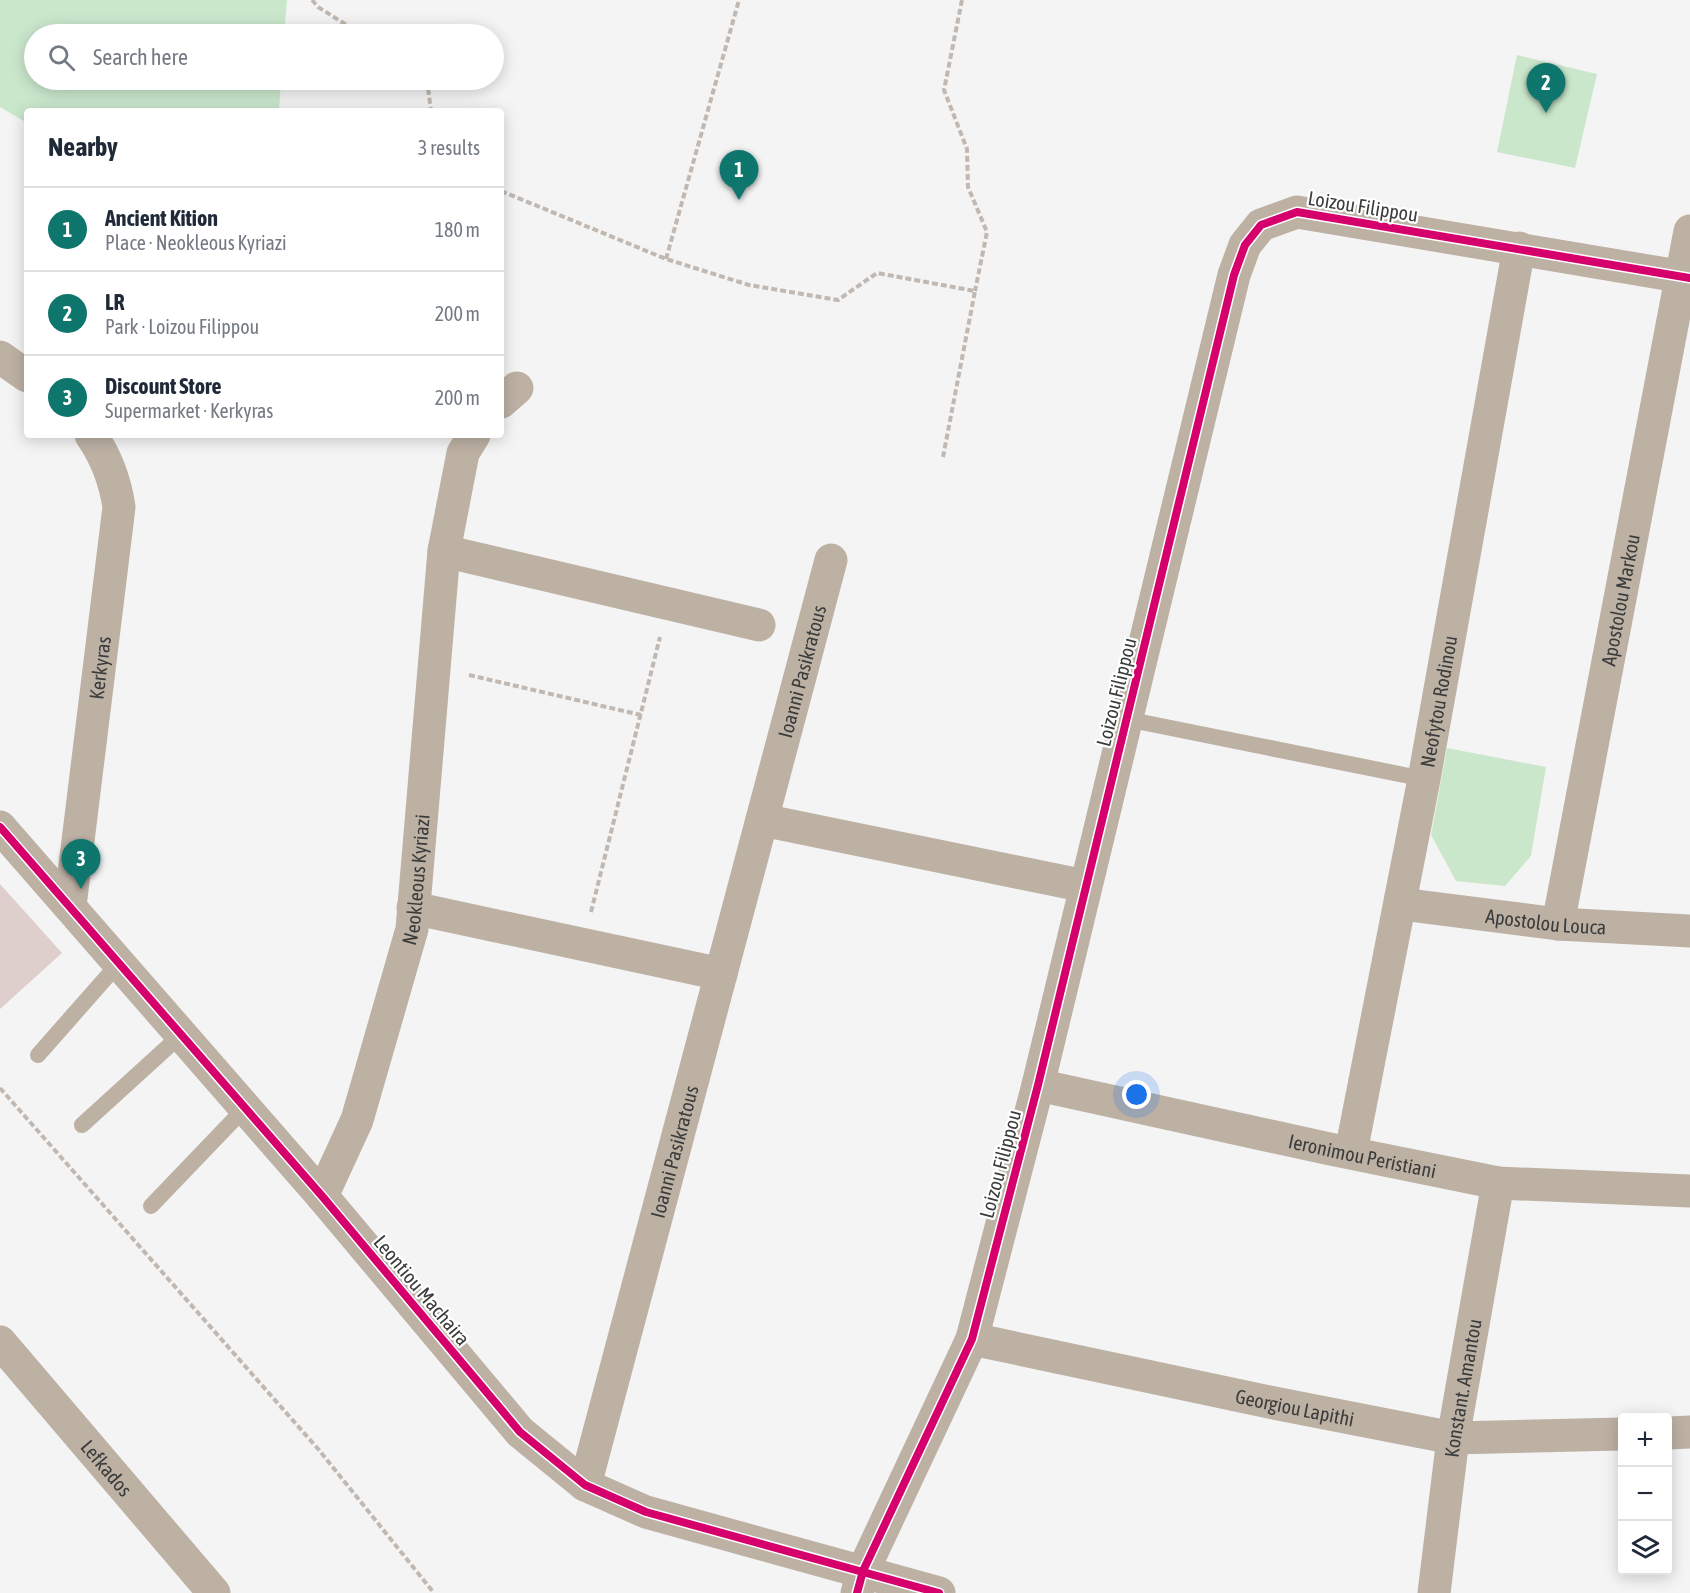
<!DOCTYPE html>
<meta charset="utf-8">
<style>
:root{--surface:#fff;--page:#f6f6f7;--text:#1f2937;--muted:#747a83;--line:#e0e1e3;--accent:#0f766e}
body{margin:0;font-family:"Asap Condensed",sans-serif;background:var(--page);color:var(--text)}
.controls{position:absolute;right:18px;bottom:18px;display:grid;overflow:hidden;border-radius:6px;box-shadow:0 3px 15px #0003}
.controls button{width:54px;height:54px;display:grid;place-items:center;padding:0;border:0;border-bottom:2px solid var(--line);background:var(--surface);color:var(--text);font:30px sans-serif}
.you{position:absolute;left:1137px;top:1095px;width:21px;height:21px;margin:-15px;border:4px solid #fff;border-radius:50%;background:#1a73e8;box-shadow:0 0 0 9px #1a73e833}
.badge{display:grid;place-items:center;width:39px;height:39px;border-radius:50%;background:var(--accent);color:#fff;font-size:20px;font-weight:700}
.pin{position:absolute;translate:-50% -50px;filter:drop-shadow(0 2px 3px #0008)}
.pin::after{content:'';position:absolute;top:32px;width:21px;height:18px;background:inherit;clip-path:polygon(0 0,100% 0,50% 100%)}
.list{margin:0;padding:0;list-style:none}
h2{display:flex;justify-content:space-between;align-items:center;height:78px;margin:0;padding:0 24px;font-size:26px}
h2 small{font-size:20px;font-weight:400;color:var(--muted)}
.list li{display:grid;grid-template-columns:39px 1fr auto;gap:18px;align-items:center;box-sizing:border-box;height:84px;padding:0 24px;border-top:2px solid var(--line)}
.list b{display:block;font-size:22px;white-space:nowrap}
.list p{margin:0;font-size:20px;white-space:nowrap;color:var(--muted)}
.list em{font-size:20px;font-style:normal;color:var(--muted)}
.icon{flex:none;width:33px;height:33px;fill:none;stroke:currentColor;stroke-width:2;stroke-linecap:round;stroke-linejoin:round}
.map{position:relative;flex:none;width:1690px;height:1593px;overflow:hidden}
.search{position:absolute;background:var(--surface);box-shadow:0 3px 15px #0003;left:24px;top:24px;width:480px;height:66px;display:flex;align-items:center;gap:15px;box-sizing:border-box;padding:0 21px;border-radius:33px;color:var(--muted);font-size:22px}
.panel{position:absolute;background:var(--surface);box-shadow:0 3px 15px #0003;left:24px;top:108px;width:480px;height:330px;border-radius:6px}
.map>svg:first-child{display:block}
.green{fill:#cae7cc}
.building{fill:#dfcfcc}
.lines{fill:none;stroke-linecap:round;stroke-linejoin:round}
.path{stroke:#c0b8b1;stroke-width:4;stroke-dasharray:6 3;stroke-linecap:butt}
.lane{stroke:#bdb1a4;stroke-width:16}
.street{stroke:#bdb1a4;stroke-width:33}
.cycleway-casing{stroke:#fff;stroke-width:11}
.cycleway{stroke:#d6006c;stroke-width:8}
.labels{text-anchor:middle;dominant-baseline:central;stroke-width:4.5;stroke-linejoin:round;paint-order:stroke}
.street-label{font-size:20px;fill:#3b3c3c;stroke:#fff}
</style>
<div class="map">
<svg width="1690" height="1593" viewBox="0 0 1690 1593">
<rect width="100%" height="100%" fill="#f4f4f5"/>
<g class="green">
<path d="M0,0H287L284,34H34V80H281L279,111H27V123L0,107Z"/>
<path d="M1517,55L1597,74L1575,168L1497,152Z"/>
<path d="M1447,748L1546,767L1531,856L1505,886L1456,881L1431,835Z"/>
</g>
<path class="building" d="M0,884L62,953L0,1009Z"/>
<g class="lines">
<g class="path">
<path d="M312,0L318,7L361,34"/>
<path d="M962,0L944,90L967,149L968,187L987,232L975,291"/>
<path d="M427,80L431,111"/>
<path d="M501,191L666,259L749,285L838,300L877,273L975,291L943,457"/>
<path d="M666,259L739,0"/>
<path d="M469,675L641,715"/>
<path d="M591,912L660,637"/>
<path d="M0,1088L319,1450L434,1593"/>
</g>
<g class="lane">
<path d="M1126,719L1424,779"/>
<path d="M38,1055L119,963"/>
<path d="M82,1125L182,1034"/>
<path d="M151,1206L245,1108"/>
</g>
<g class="street">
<path d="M0,357L27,376"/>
<path d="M501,402L517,388"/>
<path d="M444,551L759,625"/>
<path d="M762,820L1085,886"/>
<path d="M0,827L322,1196L520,1432L585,1485L646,1512L939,1593"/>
<path id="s1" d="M1401,904L1558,924L1690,931"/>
<path id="s2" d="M70,906L119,507C115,480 107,458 91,435"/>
<path d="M413,908L721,974"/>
<path id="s3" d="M1558,924L1690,231"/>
<path id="s4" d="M1038,1085L1330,1149L1498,1183L1690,1191"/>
<path id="s5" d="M1351,1152L1424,779L1519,248"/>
<path id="s6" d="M322,1196L357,1120L412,929L444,551L463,453L474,435"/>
<path id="s7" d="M972,1339L1279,1404L1453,1438L1622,1434"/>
<path id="s8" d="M0,1342L214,1593"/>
<path d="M1668,1433L1690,1432"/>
<path id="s9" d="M585,1485L831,560"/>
<path d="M857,1593L863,1571L972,1339L1038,1085L1234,275L1245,245L1261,225L1297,212L1690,278"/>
<path id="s10" d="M1434,1593L1453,1438L1498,1183"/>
</g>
<defs>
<g id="cycleway">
<path d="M0,827L322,1196L520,1432L585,1485L646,1512L939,1593"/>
<path d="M857,1593L863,1571L972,1339L1038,1085L1234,275L1245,245L1261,225L1297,212L1690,278"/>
</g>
</defs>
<use href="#cycleway" class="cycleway-casing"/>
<use href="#cycleway" class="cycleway"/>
</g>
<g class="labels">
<g class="street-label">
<text transform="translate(1363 206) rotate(9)">Loizou Filippou</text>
<text stroke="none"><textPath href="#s3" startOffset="330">Apostolou Markou</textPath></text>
<text stroke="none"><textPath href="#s2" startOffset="240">Kerkyras</textPath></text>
<text stroke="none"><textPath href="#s9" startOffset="842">Ioanni Pasikratous</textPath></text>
<text transform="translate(1116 692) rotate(-76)">Loizou Filippou</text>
<text stroke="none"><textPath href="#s5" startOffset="459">Neofytou Rodinou</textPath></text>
<text stroke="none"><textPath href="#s6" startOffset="332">Neokleous Kyriazi</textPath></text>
<text stroke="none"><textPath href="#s1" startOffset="146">Apostolou Louca</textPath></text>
<text stroke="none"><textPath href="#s9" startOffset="345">Ioanni Pasikratous</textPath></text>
<text stroke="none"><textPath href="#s4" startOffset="332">Ieronimou Peristiani</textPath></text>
<text transform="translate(1000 1164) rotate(-75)">Loizou Filippou</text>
<text transform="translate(422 1290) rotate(50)">Leontiou Machaira</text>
<text stroke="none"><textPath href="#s10" startOffset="207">Konstant. Amantou</textPath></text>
<text stroke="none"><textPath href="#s7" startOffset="330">Georgiou Lapithi</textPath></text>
<text stroke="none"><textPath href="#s8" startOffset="165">Lefkados</textPath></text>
</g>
</g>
</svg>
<div class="controls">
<button>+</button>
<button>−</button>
<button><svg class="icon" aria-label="layers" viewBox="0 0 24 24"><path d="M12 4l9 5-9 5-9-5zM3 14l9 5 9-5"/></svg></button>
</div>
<div class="you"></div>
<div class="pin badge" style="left:739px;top:200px">1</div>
<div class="pin badge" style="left:1546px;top:113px">2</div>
<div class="pin badge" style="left:81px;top:889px">3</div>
<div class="search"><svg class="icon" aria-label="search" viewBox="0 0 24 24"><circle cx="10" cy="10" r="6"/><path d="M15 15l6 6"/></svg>Search here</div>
<section class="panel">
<h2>Nearby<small>3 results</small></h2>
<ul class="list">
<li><span class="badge">1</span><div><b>Ancient Kition</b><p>Place · Neokleous Kyriazi</p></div><em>180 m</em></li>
<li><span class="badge">2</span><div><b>LR</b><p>Park · Loizou Filippou</p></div><em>200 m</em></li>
<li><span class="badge">3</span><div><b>Discount Store</b><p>Supermarket · Kerkyras</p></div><em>200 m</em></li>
</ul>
</section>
</div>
